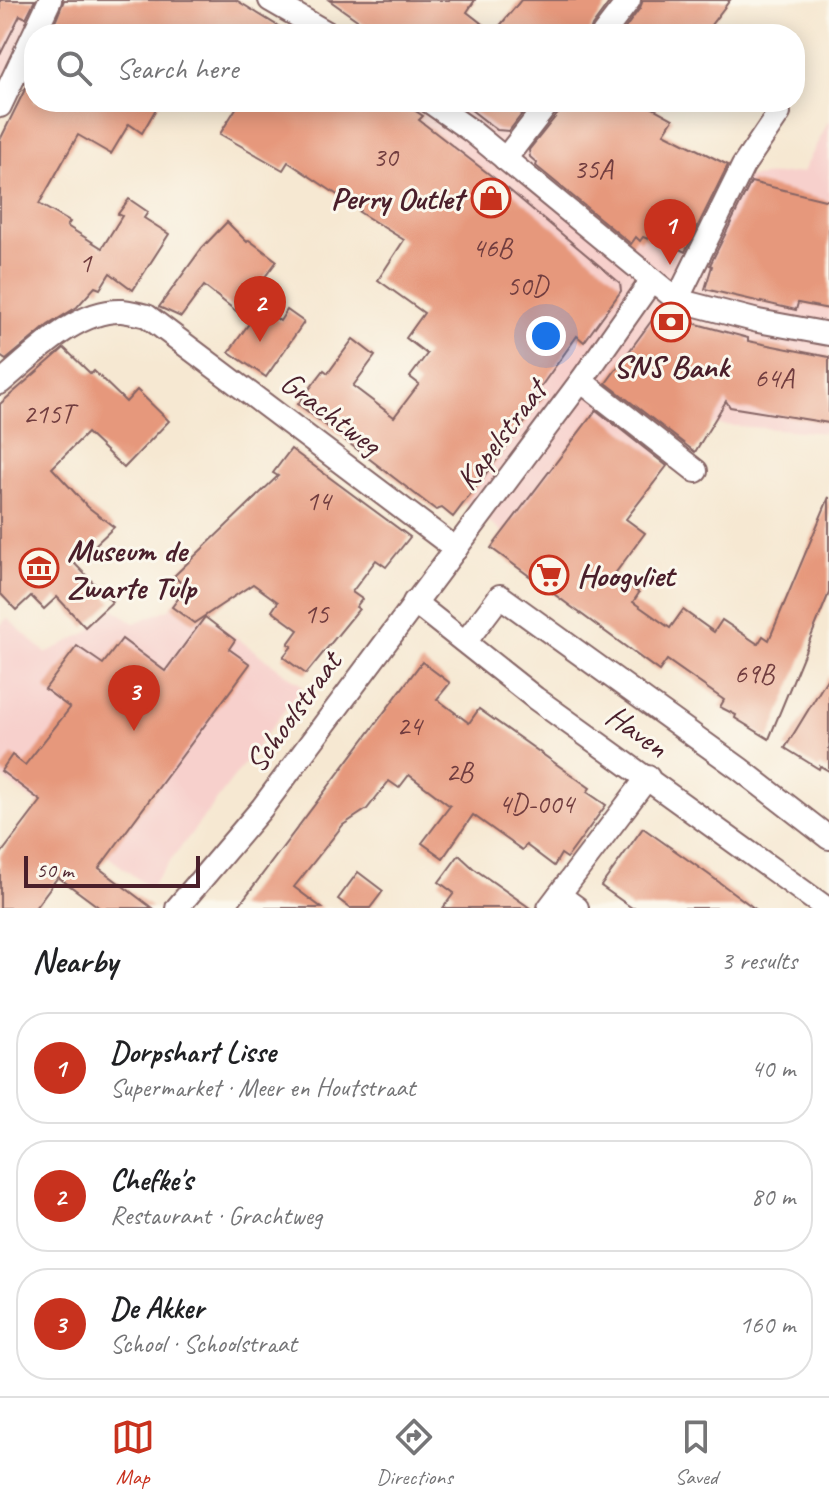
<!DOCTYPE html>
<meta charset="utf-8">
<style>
:root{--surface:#fff;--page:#f6f6f6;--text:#202124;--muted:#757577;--line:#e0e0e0;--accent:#c8321e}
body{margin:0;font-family:Caveat,sans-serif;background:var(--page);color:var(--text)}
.scale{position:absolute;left:24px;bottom:20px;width:176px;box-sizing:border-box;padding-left:8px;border:4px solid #4a1f2b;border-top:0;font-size:22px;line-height:28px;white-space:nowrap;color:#4a1f2b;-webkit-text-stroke:6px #fbf7ec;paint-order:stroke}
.you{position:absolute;left:546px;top:336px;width:28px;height:28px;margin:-20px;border:6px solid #fff;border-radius:50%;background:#1a73e8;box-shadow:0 0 0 12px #1a73e833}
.badge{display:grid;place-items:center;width:52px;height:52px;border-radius:50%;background:var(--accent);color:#fff;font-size:26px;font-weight:700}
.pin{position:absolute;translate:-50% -66px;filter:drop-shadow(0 2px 4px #0008)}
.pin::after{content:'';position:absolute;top:42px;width:28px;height:24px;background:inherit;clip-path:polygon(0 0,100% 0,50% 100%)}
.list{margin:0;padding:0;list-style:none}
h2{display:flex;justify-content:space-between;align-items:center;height:104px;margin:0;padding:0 32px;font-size:34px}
h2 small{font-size:26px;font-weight:400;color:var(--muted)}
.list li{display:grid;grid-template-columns:52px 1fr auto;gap:24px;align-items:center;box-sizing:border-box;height:112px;margin:0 16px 16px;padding:0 16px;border:2px solid var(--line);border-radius:32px}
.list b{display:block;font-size:30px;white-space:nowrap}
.list p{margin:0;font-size:26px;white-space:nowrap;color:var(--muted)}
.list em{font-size:26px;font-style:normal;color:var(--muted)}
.icon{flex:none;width:44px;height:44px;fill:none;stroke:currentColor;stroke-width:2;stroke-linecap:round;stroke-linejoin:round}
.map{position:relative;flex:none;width:829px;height:908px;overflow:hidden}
.search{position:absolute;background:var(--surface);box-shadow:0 4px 20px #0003;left:24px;right:24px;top:24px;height:88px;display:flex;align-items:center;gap:20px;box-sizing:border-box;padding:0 28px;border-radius:32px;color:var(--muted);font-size:30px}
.sheet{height:488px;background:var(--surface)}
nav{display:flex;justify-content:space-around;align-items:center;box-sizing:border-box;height:112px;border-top:2px solid var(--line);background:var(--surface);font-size:22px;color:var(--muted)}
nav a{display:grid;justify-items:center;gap:4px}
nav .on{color:var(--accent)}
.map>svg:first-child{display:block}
.built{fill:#f7d0cc}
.building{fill:#e6987c}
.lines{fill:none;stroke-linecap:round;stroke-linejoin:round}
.street-casing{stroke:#866565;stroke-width:26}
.street{stroke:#fff;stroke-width:22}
.labels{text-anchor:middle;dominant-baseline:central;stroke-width:6;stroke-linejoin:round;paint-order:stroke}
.number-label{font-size:28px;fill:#713d3f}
.poi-label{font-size:32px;font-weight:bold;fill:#4a1f2b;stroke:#fbf7ec;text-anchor:start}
.street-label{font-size:32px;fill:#4a1f2b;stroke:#fbf7ec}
</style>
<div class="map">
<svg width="829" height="908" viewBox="0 0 829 908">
<rect width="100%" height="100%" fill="#fbf7ec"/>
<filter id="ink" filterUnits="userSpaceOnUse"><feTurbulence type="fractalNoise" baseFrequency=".0125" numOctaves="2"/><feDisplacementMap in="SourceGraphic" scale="16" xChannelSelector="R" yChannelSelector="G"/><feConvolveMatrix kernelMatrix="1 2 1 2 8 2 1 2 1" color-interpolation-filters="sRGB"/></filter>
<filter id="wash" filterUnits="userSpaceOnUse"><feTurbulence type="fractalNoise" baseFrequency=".006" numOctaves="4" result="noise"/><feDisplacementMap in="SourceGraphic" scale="32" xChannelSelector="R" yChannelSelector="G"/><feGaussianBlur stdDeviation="1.8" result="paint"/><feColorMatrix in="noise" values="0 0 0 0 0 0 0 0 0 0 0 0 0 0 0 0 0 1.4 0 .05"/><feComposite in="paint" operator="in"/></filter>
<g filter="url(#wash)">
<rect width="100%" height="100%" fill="#f6e8d2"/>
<g class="built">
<path d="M0,0H41L0,88Z"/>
<path d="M358,102H571L683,184L803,172L829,120V433L709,424L523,548L430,477L581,280Z"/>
<path d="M179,596L303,686L150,888L0,776V626L7,618L46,653L88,632L113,608L134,623L169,609Z"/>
</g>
<g id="blocks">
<g class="building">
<path d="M0,0H35L26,18L20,15L0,55Z"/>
<path d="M64,0H236L291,34H55L51,32Z"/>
<path d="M329,0H475L467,12L494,33L521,0H611L592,26L589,34H377Z"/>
<path d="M643,0H730L704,34H621L640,8Z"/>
<path d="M34,71V102H160L142,133L129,124L111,154L78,135L39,204L70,222L67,226L102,248L122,216L118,214L129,199L148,212L144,218L169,234L133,290L110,273L100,289L95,287L77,307L48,325L6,360L0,356V140Z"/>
<path d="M240,102H402L423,116L419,120L507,188L620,283L621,291L584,342L577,336L537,392L544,397L453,517L442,508L436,510L298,404L324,370L328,373L353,339L375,356L353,386L394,417L419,384L410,377L427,354L406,338L424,313L378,280L404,240L359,212L360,210L288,162L283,170L220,134Z"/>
<path d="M461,102H531L509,131L497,130Z"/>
<path d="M563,102H642L673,119L664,133L728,165L685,252L650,234L648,239L643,237L640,241L636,237L631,244L536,166L537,163L530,157L529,150L560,111Z"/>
<path d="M751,182L829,201V309L798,303L796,310L705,289L712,266L710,265Z"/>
<path d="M227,222L247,242L249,240L277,261L249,298L280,321L287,310L304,322L266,377L229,352L250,322L204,286L181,317L159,307L202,248Z"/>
<path d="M660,314L748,338V341L829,357V423L730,407L726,401L695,452L606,383L655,316Z"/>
<path d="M64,348L91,374L94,371L126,402L137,390L169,421L124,468L87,433L52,468L88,507L114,527L75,564L112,602L85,627L57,597L44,609L31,596L16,610L0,593V404Z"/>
<path d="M596,410L667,466L626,519L645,533L614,575L639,593L633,602L670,628L683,610L714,632L722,620L758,644L763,636L769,640L829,497V593L769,739L735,718L736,715L720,707L724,700L667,660L659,671L491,548Z"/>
<path d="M291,449L410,537L386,567L376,560L352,592L362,599L356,607L359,609L306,674L283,657L292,646L288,644L298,630L272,611L278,602L253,584L194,623L172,607L186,588L174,576L278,476L273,473Z"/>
<path d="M205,617L235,640L229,649L250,664L99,868L152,908H100L58,877L35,908H0V855L41,801L1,771L12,755L25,765L70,708L45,689L77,646L103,664L122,639L165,671Z"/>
<path d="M422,662L450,683L437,699L469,723L479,709L590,788L587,792L606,805L567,858L561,854L554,866L526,845L522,850L473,815L443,858L422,843L450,806L409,775L399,788L389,781L367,809L343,825L294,887L322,908H237Z"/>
<path d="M829,676V771L820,766L819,769L785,748Z"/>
<path d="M643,828L708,874L754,908H632L601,886Z"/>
<path d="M459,855L473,868L530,908H443L454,893L439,882Z"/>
<path d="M358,872L383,891L370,908H350L338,899Z"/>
</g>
</g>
</g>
<g filter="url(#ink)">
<use href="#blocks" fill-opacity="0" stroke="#866565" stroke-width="2"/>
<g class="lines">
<defs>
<g id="street">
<path d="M270,0L329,34"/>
<path d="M603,34L629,0"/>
<path d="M430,102L470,130L677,300L758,321L829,334"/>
<path d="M0,106L50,0"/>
<path d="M505,159L549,102"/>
<path d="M677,300L743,166L779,113"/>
<path d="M581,381L696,471"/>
<path d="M0,383C33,356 76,309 122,311C130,312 139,314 147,316L456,549"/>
<path d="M414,602L535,698L826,908"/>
<path d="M466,641L500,596L740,769L829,838"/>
<path d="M559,895L577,908"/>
<path d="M177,908L262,808L581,381L652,280"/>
<path d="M549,908L648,777"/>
</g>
</defs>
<use href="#street" class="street-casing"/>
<use href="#street" class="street"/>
</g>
</g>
<defs>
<symbol id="shop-ring" viewBox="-11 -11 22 22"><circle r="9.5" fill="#fbf7ec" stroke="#c8321e" stroke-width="1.5"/><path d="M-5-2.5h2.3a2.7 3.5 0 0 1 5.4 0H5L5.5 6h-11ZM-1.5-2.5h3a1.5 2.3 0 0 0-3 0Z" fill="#c8321e"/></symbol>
<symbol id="bank-ring" viewBox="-11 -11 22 22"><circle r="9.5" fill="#fbf7ec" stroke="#c8321e" stroke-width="1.5"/><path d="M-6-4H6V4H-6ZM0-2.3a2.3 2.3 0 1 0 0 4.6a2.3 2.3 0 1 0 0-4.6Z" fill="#c8321e"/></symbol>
<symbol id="museum-ring" viewBox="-11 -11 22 22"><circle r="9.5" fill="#fbf7ec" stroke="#c8321e" stroke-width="1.5"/><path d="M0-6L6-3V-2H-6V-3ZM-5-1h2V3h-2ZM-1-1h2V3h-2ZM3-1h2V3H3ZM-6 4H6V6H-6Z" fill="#c8321e"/></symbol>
<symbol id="supermarket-ring" viewBox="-11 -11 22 22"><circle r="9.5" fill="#fbf7ec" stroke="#c8321e" stroke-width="1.5"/><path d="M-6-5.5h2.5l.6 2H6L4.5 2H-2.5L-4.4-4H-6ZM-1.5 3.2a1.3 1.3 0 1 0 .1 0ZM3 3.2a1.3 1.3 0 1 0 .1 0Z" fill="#c8321e"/></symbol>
</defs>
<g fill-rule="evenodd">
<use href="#shop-ring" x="469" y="176" width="44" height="44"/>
<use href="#bank-ring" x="649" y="300" width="44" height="44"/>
<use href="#museum-ring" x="17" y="546" width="44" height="44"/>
<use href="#supermarket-ring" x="527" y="553" width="44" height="44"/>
</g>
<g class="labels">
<g class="number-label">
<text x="385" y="156">30</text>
<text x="593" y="168">35A</text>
<text x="492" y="247">46B</text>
<text x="85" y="262">1</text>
<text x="527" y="285">50D</text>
<text x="774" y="377">64A</text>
<text x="48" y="413">215T</text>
<text x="318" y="500">14</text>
<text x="316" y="613">15</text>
<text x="754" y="673">69B</text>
<text x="409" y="725">24</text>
<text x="459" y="771">2B</text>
<text x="536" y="803">4D-004</text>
</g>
<g class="poi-label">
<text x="463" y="198" text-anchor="end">Perry Outlet</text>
<text x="671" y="366" text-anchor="middle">SNS Bank</text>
<text x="67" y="550">Museum de<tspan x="67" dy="37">Zwarte Tulp</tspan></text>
<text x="577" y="575">Hoogvliet</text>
</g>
<g class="street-label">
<text transform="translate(331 413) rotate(37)">Grachtweg</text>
<text transform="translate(501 435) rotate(-53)">Kapelstraat</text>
<text transform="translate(293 712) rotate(-54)">Schoolstraat</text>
<text transform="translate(637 731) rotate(35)">Haven</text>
</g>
</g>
</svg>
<div class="scale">50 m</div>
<div class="you"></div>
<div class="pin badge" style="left:670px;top:265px">1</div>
<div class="pin badge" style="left:260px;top:342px">2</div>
<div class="pin badge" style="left:134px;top:731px">3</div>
<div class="search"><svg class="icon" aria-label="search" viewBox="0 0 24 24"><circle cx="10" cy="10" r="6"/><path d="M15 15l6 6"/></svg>Search here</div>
</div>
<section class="sheet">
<h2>Nearby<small>3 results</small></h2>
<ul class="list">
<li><span class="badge">1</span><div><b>Dorpshart Lisse</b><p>Supermarket · Meer en Houtstraat</p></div><em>40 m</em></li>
<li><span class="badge">2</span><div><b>Chefke's</b><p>Restaurant · Grachtweg</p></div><em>80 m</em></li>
<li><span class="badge">3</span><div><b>De Akker</b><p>School · Schoolstraat</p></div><em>160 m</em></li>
</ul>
</section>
<nav>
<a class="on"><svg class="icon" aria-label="map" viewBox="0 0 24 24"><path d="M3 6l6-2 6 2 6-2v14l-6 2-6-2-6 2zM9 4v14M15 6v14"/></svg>Map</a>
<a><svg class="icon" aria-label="directions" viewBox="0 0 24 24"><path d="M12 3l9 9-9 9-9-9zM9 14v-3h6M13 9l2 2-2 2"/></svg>Directions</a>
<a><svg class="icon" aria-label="saved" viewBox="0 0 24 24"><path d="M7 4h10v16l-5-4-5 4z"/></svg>Saved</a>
</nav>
